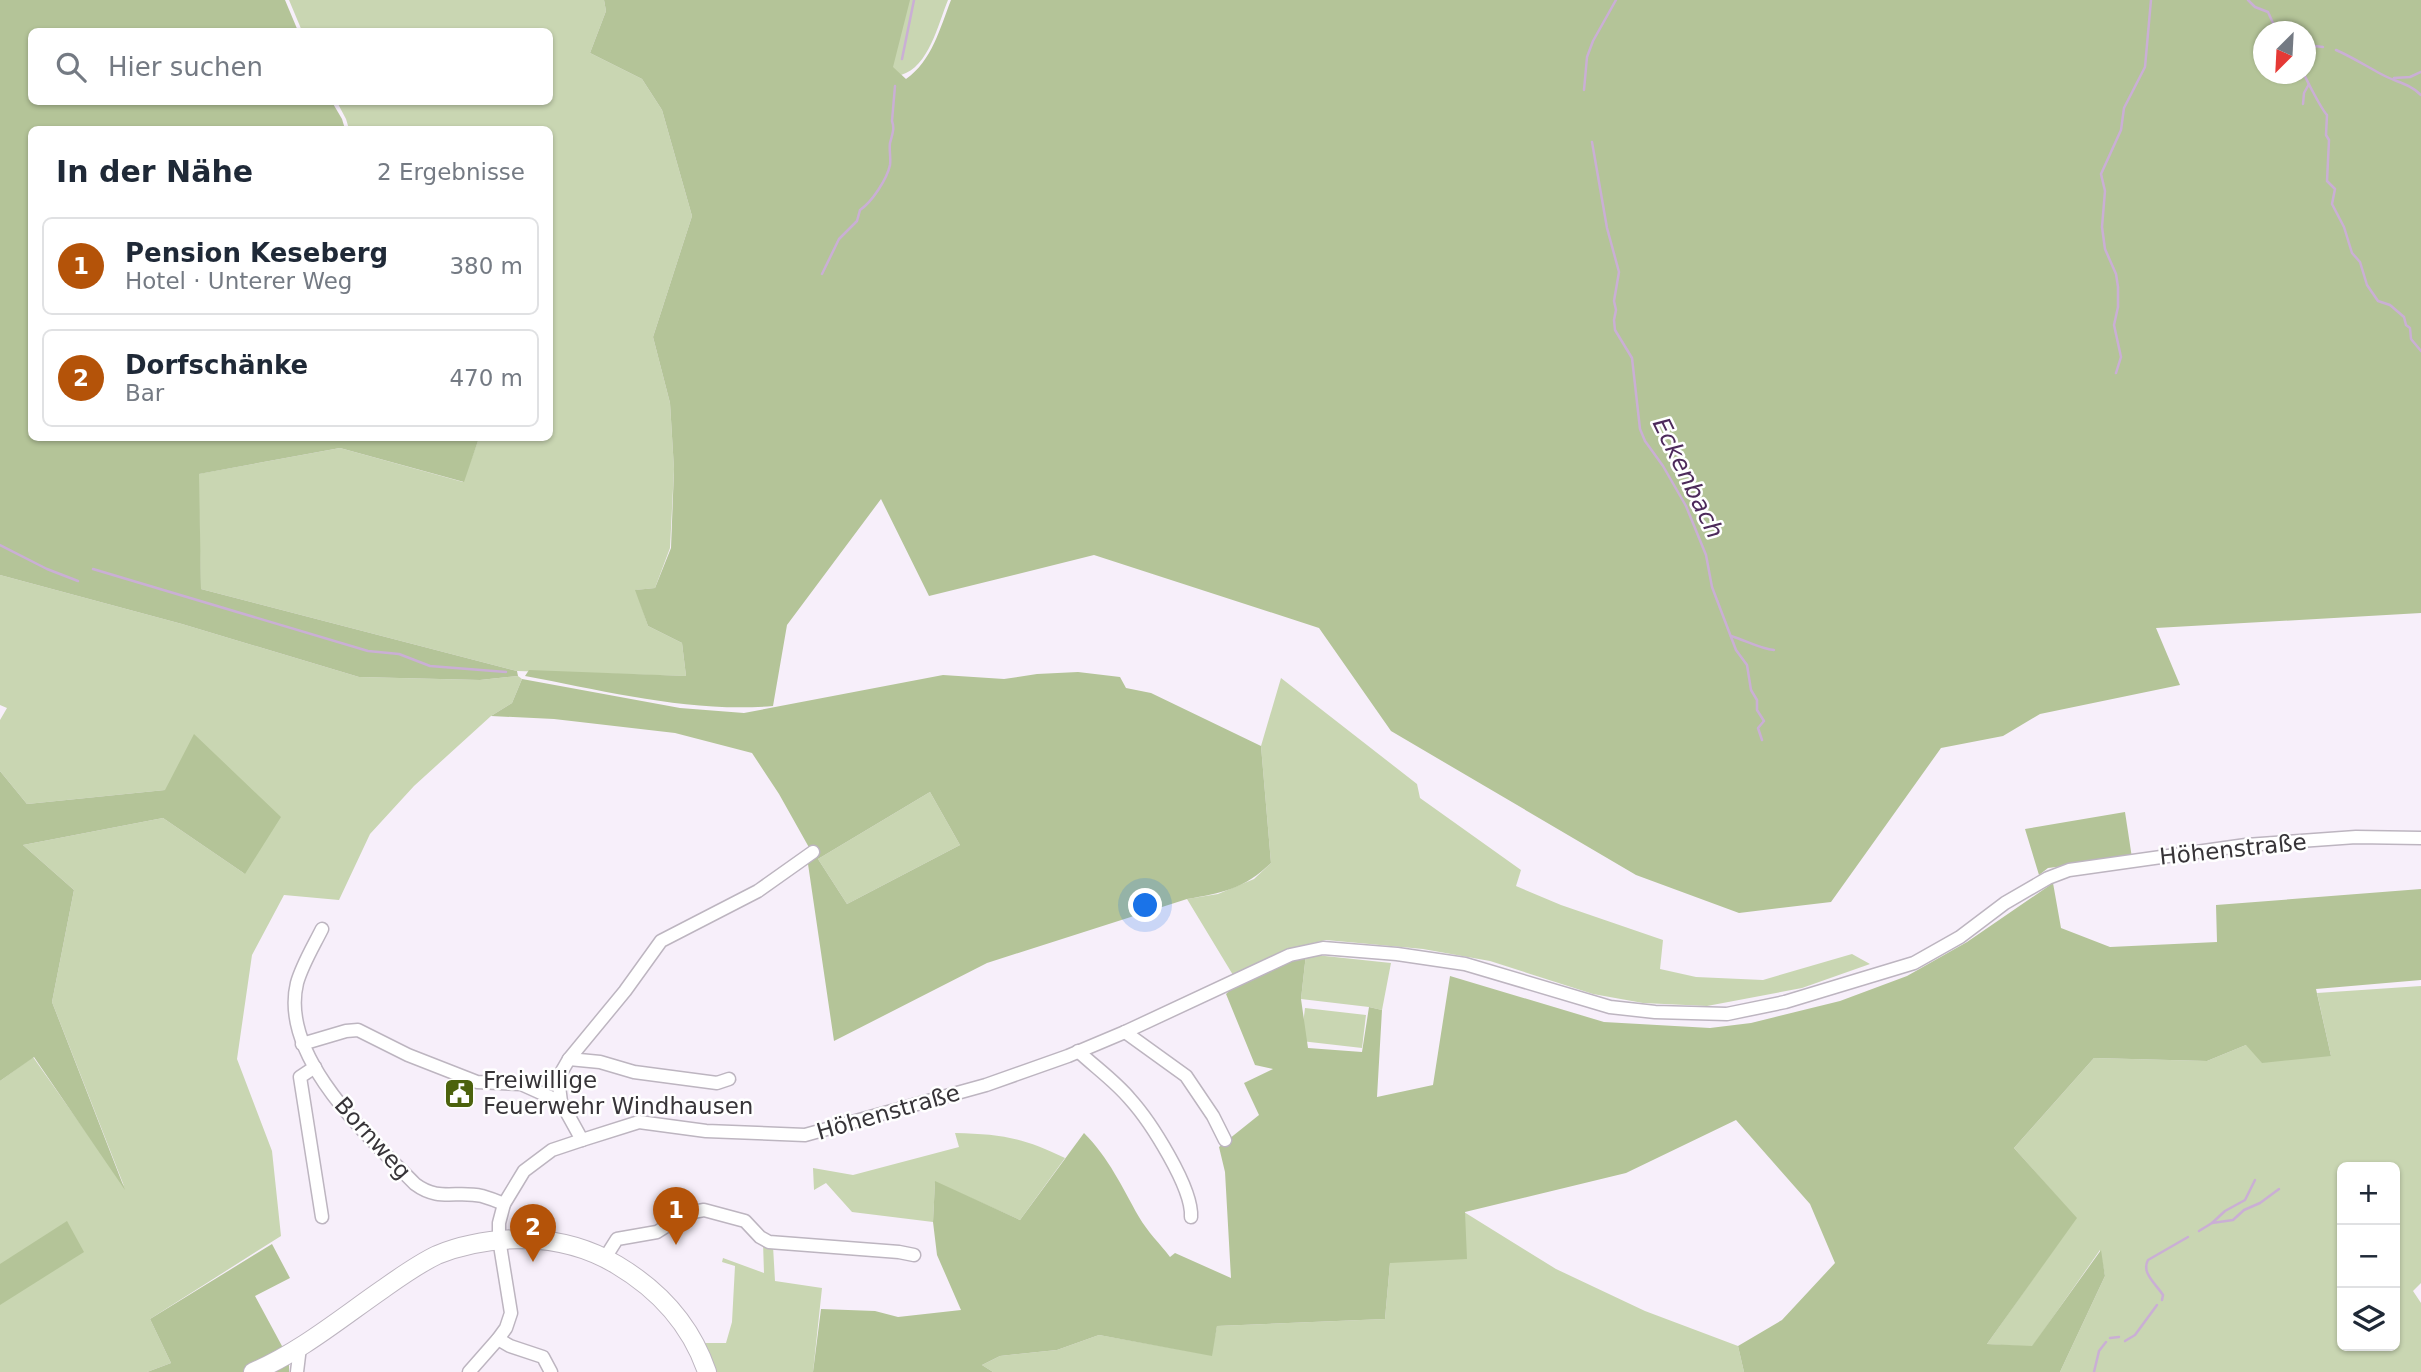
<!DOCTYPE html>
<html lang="de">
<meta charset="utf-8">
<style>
:root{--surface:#fff;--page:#f2f2f3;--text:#1f2937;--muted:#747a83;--line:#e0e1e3;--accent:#b45309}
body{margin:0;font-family:"DejaVu Sans",sans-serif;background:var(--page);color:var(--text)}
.controls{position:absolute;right:21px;bottom:21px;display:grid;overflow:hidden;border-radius:10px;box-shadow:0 2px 5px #0004}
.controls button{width:63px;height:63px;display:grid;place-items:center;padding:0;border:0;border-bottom:2px solid var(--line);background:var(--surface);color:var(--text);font:35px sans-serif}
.compass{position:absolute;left:2253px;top:21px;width:63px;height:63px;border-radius:50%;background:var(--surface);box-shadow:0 2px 5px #0004;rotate:204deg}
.you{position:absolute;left:1146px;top:906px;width:24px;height:24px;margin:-18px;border:5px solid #fff;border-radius:50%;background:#1a73e8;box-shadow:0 0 0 10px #1a73e833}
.badge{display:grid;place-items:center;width:46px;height:46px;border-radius:50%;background:var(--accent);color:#fff;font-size:23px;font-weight:700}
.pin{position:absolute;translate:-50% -58px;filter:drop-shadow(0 2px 4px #0008)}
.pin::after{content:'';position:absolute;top:37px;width:24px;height:21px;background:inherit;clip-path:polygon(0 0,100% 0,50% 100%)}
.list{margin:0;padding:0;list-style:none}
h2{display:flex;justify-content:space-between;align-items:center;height:91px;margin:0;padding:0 28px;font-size:30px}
h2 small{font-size:23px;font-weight:400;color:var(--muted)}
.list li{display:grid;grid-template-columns:46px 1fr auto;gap:21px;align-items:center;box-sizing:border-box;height:98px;margin:0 14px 14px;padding:0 14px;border:2px solid var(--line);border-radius:10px}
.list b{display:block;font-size:26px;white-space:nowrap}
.list p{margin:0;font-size:23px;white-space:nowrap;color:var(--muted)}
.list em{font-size:23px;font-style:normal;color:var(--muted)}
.icon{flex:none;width:38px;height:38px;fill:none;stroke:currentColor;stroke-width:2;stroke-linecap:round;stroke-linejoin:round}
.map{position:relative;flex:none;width:2421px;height:1372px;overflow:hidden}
.search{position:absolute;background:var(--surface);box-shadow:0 2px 5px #0004;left:28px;top:28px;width:525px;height:77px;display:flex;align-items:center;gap:18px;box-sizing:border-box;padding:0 24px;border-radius:10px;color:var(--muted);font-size:26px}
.panel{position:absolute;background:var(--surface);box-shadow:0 2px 5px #0004;left:28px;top:126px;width:525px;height:315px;border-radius:10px}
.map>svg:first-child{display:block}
.green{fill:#c9d6b2;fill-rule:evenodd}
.forest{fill:#b4c498;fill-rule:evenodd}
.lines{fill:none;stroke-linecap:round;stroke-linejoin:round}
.stream{stroke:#caafd5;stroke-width:2.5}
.minor-casing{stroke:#bdb5c0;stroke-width:15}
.secondary-casing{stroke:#bdb5c0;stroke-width:20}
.minor{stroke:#fff;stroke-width:12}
.secondary{stroke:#fff;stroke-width:18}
.labels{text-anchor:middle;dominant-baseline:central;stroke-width:5;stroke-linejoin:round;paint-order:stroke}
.street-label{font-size:23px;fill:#373438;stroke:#fff}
.poi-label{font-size:23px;fill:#373438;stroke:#fff;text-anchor:start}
.water-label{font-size:24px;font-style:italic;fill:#4d2a5b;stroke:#fff}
</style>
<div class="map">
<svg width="2421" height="1372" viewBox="0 0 2421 1372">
<rect width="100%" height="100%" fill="#f7effa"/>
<g class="green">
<path d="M289,0H604L606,11L590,53L642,79L662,110L692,216L653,337L670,403L674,469L670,548L655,588L636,590L648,626L682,643L686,676L517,671L201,589L198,474L340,448L463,482L479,438H550V130L349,129L346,119L337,102H550V32L302,31Z"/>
<path d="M882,0H948C938,24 929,67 901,75L893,68Z"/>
<path d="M0,575L182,624L359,677L480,680L518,676L522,679L512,703L491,716L414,786L370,834L339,900L284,895L252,955L237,1059L272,1151L281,1236L150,1319L171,1363L147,1372H0V1081L33,1057L124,1186L52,1002L74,890L23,845L163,818L245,874L165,790L27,804L0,771V720L7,708L0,705Z"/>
<path d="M1281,678L1417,784L1420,798L1521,870L1516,886L1561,905L1663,940L1660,969L1696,977L1763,980L1852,954L1870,964L1802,988L1707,1006L1643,1003L1593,994L1490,961L1423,949L1326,940L1291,948L1233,975L1187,899L1218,894L1254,879L1271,863L1261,746Z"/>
<path d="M930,792L960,845L847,904L818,859Z"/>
<path d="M1306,954L1391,963L1382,1010L1369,1007L1301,999Z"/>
<path d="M2421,986V1283L2413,1291L2421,1303V1372H2060L2105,1276L2100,1250L2032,1347L1987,1344L2076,1218L2014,1148L2094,1058L2207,1061L2246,1045L2331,1056L2317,993ZM2342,1167H2395V1346H2342Z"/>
<path d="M1305,1008L1366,1015L1362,1048L1301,1041Z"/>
<path d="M955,1133C1002,1134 1023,1138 1065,1158L1020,1220L935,1182L933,1222L852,1212L826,1183L814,1190L813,1168L853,1175L959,1147Z"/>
<path d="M1464,1212L1556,1269L1645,1311L1738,1346L1744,1372H993L982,1365L1000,1356L1057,1350L1099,1335L1211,1355L1217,1326L1385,1319L1390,1263Z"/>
<path d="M763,1242L773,1246L775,1281L822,1288L813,1372H715L705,1343H726L732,1322L735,1266L722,1262L723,1258L764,1273Z"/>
</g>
<g class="forest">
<path d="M0,0H285L298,31L32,32V102H332L342,119L345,129L32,130V438H479L464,482L340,448L199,474L201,589L517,671L518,676L480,680L359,677L182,624L0,575Z"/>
<path d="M604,0H910L893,67L906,79C932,61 940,28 951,0H2421V613L2156,628L2180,685L2040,714L2003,736L1941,748L1831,902L1739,913L1636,875L1391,731L1319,628L1094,555L929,596L881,499L787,625L773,706C690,713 606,691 525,676L529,670L686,676L682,643L648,626L635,590L655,588L671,548L674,469L670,403L653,337L692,216L662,110L642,79L590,53L606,11ZM2264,32H2306V74H2264Z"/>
<path d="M1078,672L1120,677L1126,688L1151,693L1261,746L1271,863C1244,889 1222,893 1187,899L987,963L834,1041L808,864L811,851L779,794L752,753L675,733L554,719L491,716L512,703L522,679L680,708L744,713L943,675L1004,679L1037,674ZM930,792L960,845L847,904L818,859Z"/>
<path d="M194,734L281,817L245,874L163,818L23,845L74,890L52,1002L125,1190L34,1057L0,1081V771L27,804L165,790Z"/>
<path d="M2125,812L2132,858L2048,868L2039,875L2025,829Z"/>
<path d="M2053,883L2061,928L2110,947L2217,942L2216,905L2421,889V980L2316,989L2331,1056L2262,1063L2246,1045L2207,1061L2094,1058L2014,1148L2077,1218L1987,1344L2032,1346L2101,1250L2105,1276L2060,1372H1744L1738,1346L1782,1320L1835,1263L1810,1204L1736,1120L1626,1173L1465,1212L1467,1259L1390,1263L1385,1319L1217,1326L1212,1356L1099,1335L1057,1350L1000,1356L982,1365L993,1372H813L821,1309L875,1311L898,1317L961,1310L937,1255L933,1222L935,1181L1020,1220L1084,1133C1109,1158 1122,1187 1139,1217C1147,1231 1160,1244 1170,1257L1175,1253L1231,1278L1225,1172L1219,1147L1259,1115L1244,1083L1273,1069L1255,1065L1226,994L1235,985L1306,954L1301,999L1308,1048L1362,1052L1369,1007L1382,1010L1377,1097L1433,1085L1450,976L1604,1022L1710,1028L1751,1023L1840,1001L1907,976L1967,942Z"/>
<path d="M67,1221L84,1252L0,1305V1264Z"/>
<path d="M272,1244L290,1278L255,1296L289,1359V1372H147L171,1363L150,1319Z"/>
</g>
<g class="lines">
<g class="stream">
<path d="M2248,0L2255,7L2268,12L2273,23L2283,32"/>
<path d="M2306,45L2323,47"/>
<path d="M2336,50C2352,57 2366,66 2381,74C2395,82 2409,83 2421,95"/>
<path d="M902,59L914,0"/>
<path d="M2304,74C2307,81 2322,110 2327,115L2326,135L2329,140L2327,181L2335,189L2332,204L2344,227L2352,253L2360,262L2367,285L2378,301L2390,305L2404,317L2406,325L2410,328L2411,339L2421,351"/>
<path d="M2394,78L2410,77L2421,72"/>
<path d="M1584,90L1587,57L1593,41L1616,0"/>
<path d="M2303,104L2304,93L2309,84"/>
<path d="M1592,142L1607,228L1619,272L1614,301L1616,310L1614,320L1615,330L1632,358L1640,429L1645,441L1663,466L1686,506L1706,555L1712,587L1736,650L1747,665L1751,690L1757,700V710L1764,721L1758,728L1762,740"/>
<path d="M822,274L839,239L857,221L860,210C872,202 887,179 890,165C891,158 889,150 890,143C892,135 895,129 892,121L895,86"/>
<path d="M2116,373L2121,357L2114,325L2118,307V287L2116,274L2105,249L2102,227L2105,191L2101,174L2121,130L2124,108L2145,67L2151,0"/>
<path d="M0,545L47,569L78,581"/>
<path d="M93,569L368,651L399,654L430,666L506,672"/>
<path d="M1731,636C1745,640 1760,649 1774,650"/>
<path d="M2212,1223L2225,1211L2245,1200L2255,1180"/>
<path d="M2199,1231L2212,1223L2233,1220L2244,1210L2260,1203L2279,1189"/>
<path d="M2162,1300L2163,1295C2156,1284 2141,1273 2148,1260L2188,1237"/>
<path d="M2110,1338L2119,1337"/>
<path d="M2125,1341L2135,1335L2157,1305"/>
<path d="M2094,1372L2099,1351L2106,1342"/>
</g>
<defs>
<g id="minor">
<path d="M322,929C313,947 302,965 297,983C279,1057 369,1137 415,1184C439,1202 456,1190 482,1196C489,1198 497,1201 504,1204"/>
<path d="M1125,1032L1186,1076L1213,1116L1225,1140"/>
<path d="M302,1044L346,1031L358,1030L408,1055L477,1082L521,1084L561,1102"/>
<path d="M1078,1051C1095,1067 1115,1081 1130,1099C1150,1121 1193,1188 1191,1217"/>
<path d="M569,1059L600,1062L634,1072L717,1083L729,1079"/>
<path d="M315,1067L300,1077L322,1217"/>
<path d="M582,1140L561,1102L558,1078L569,1059L625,991L661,941L758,891L813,852"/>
<path d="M605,1258L617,1239L657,1232L687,1213L704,1210L745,1221L760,1237L769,1242L899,1252L914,1255"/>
<path d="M498,1339L510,1346L543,1357L551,1372"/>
<path d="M297,1372L300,1347"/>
<path d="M469,1372L498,1339L506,1328L511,1313L499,1239V1223L504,1204L524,1171L552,1150L582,1140L639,1122L706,1131L805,1135L986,1085L1068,1056L1125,1032L1290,955L1323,948L1397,954L1465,964L1610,1007L1655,1012L1727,1014L1785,1002L1914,963L1960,937L2005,903L2048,878L2069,870L2246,845L2356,837L2421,838"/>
</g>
<path id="secondary" d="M253,1372C300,1352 341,1318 383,1289C400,1277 418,1264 437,1255C466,1243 495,1239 525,1239C557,1240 589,1248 617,1265C659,1290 691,1325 707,1372"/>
</defs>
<use href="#minor" class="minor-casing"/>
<use href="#secondary" class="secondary-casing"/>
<use href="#minor" class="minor"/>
<use href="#secondary" class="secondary"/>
</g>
<defs>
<symbol id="civic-square" viewBox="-11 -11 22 22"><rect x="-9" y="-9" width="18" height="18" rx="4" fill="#4c620d" stroke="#fff"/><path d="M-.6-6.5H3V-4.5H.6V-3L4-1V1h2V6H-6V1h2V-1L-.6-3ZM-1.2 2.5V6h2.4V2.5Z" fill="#fff"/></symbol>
</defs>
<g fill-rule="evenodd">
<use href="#civic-square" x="442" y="1076" width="35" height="35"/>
</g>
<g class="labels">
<g class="street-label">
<text transform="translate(2233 849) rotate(-6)">Höhenstraße</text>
<text transform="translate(888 1112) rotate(-16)">Höhenstraße</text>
<text transform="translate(373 1138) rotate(48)">Bornweg</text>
</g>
<g class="poi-label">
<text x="483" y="1080">Freiwillige<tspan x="483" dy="26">Feuerwehr Windhausen</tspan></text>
</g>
<g class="water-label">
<text transform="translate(1688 478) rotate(64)">Eckenbach</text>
</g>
</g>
</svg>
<div class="controls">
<button>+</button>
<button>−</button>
<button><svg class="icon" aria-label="layers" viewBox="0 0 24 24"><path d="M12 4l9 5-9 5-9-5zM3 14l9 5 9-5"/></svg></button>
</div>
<svg class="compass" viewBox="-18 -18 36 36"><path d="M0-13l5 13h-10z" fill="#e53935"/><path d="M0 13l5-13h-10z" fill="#747a83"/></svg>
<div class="you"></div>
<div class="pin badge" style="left:676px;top:1245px">1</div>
<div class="pin badge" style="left:533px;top:1262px">2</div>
<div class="search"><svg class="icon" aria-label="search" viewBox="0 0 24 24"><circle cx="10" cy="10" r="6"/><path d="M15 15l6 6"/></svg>Hier suchen</div>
<section class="panel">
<h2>In der Nähe<small>2 Ergebnisse</small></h2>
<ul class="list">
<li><span class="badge">1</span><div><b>Pension Keseberg</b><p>Hotel · Unterer Weg</p></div><em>380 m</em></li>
<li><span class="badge">2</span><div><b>Dorfschänke</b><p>Bar</p></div><em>470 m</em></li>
</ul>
</section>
</div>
